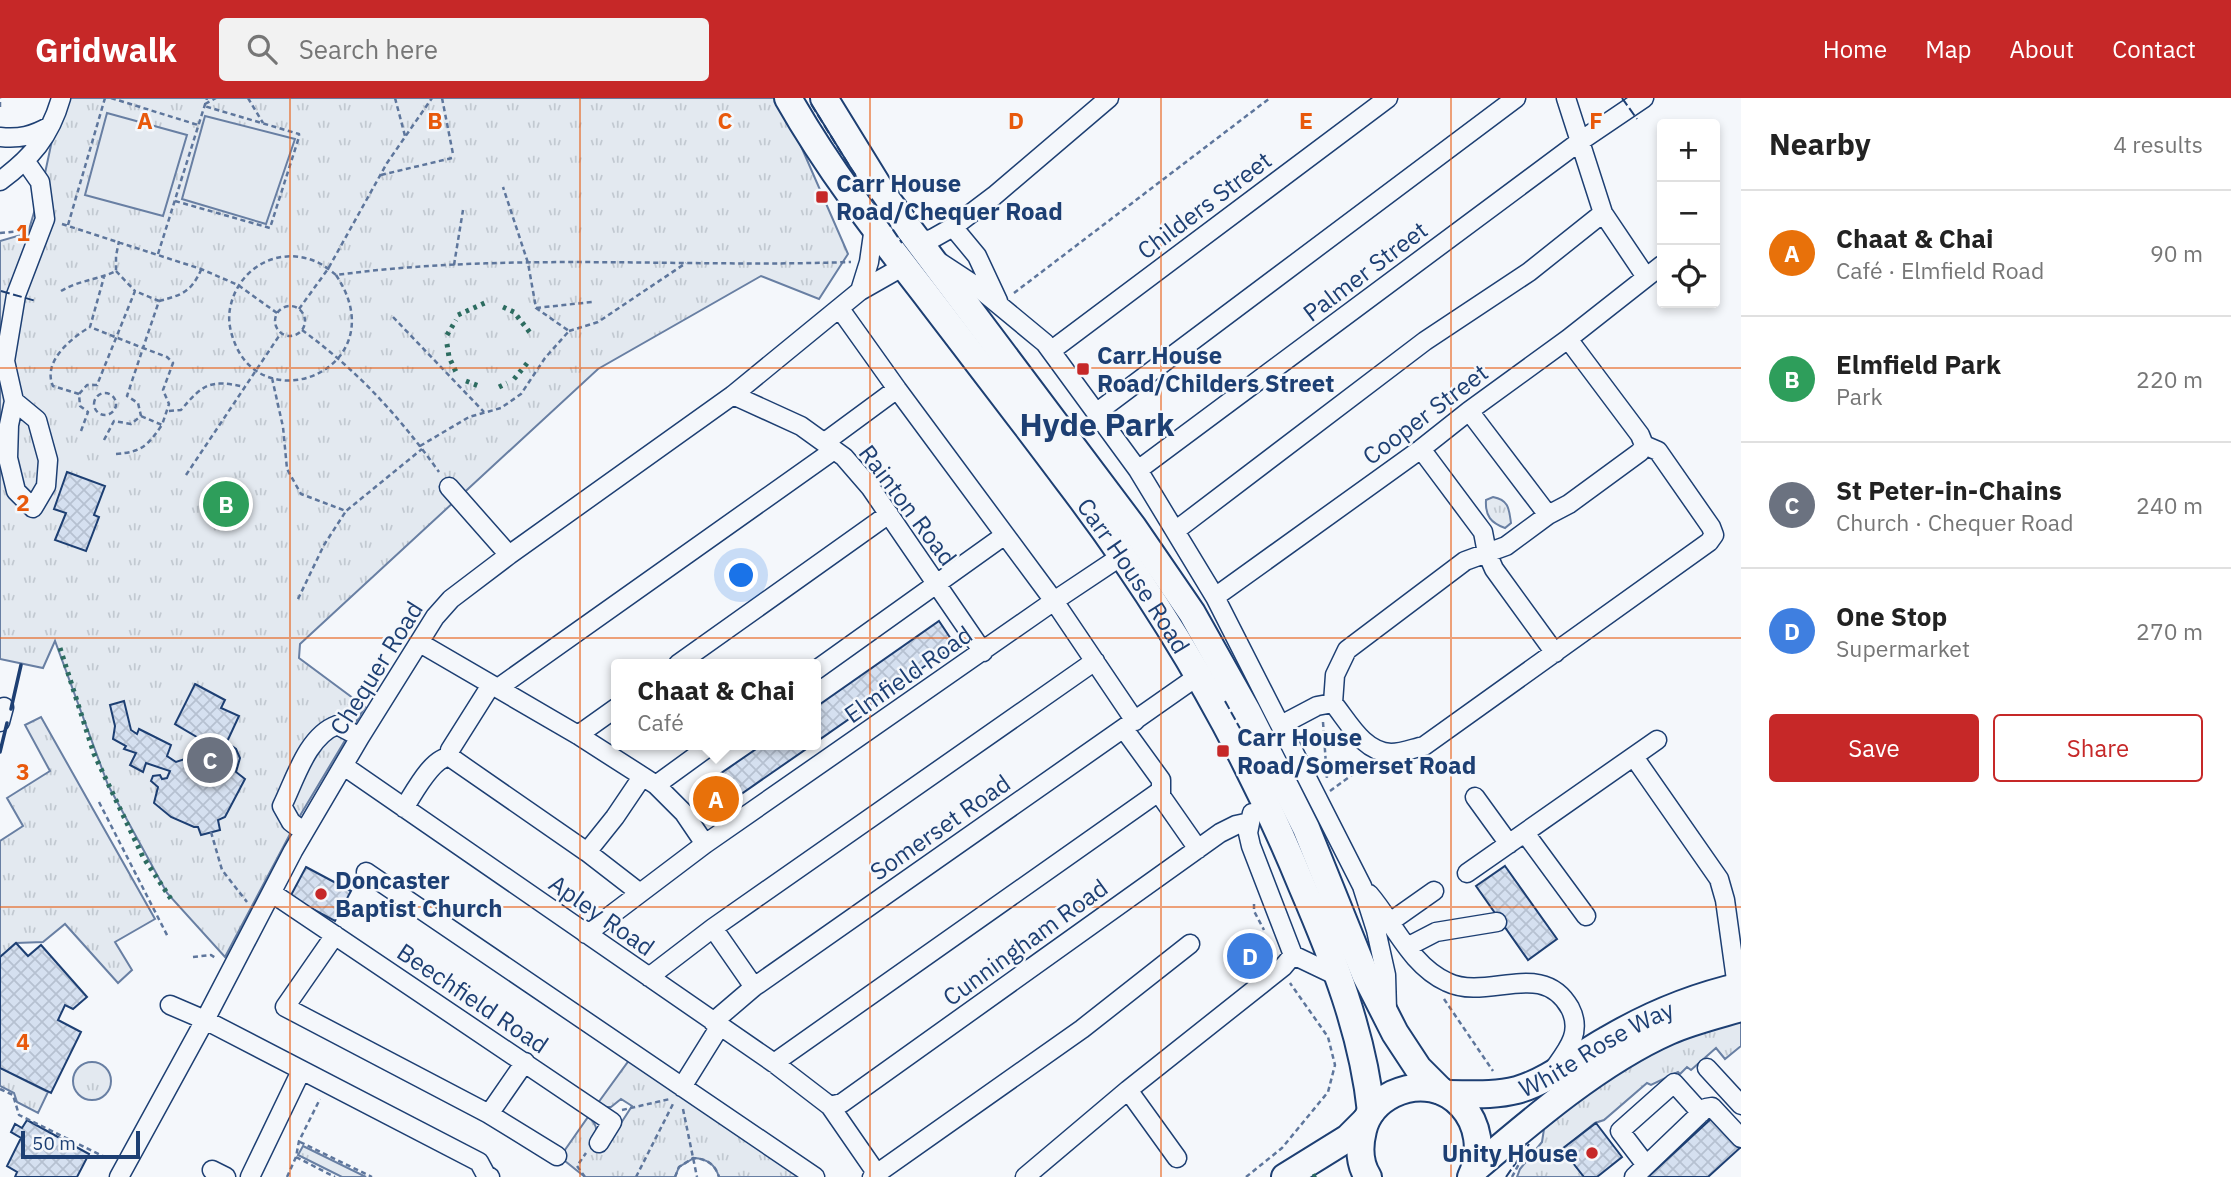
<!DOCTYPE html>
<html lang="en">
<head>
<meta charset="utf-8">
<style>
  :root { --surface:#fff; --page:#f2f2f2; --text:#222; --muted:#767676; --line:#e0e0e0; --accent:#c62828 }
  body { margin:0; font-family:"IBM Plex Sans",sans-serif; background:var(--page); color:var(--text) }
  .controls { position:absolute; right:21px; top:21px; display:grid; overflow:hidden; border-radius:7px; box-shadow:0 4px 10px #0003 }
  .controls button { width:63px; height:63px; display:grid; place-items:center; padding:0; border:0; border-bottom:2px solid var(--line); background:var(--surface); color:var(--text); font:35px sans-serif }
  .scale { position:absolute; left:21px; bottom:18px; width:119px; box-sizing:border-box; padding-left:7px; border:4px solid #1d3f73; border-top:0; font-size:19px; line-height:24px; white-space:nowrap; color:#1d3f73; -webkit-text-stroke:5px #f4f7fb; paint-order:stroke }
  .you { position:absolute; left:742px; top:478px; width:24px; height:24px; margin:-18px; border:5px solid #fff; border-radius:50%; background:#1a73e8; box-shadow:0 0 0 10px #1a73e833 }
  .badge { display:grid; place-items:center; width:46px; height:46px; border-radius:50%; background:var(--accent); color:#fff; font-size:23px; font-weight:700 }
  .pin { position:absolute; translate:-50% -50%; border:4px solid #fff; box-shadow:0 2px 7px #0006 }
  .popup { position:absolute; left:611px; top:561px; width:210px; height:91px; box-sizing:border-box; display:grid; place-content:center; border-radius:7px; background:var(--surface); filter:drop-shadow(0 2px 5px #0005); font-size:23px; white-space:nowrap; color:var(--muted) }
  .popup b { font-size:26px; color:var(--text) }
  .popup::after { content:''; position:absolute; left:50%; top:100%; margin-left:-14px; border:14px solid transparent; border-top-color:var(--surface) }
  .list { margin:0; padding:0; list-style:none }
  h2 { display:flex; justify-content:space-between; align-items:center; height:91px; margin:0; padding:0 28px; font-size:30px }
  h2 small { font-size:23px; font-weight:400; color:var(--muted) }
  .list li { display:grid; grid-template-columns:46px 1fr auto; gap:21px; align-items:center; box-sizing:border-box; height:126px; padding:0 28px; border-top:2px solid var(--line) }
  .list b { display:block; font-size:26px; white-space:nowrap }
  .list p { margin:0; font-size:23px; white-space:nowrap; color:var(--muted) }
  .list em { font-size:23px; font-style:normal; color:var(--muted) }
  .actions { display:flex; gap:14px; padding:21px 28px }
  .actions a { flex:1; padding:16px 0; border:2px solid var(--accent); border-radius:7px; text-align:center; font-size:24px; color:var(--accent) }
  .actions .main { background:var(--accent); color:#fff }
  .icon { flex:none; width:38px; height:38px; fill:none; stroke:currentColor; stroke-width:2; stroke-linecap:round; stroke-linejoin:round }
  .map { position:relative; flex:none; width:1741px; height:1079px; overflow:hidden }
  header { display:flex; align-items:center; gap:42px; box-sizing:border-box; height:98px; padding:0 35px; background:var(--accent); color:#fff }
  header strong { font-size:33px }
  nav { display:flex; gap:38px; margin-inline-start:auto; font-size:24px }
  .search { width:490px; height:63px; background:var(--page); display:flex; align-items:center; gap:18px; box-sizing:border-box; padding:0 24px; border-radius:7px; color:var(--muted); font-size:26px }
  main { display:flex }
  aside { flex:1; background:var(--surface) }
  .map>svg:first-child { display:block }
  .grass { fill:url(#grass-tufts); stroke:#687fa3; stroke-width:2 }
  .pitch { fill:#e3e9f0; stroke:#687fa3; stroke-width:2 }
  .building { fill:url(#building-cross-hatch); stroke:#1d3f73; stroke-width:2 }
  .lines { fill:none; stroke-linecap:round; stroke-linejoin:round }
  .minor-casing { stroke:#1d3f73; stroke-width:21 }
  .highway-casing { stroke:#1d3f73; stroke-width:30 }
  .path { stroke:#5e769c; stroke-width:2.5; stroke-dasharray:5 3.5; stroke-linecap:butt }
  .minor { stroke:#f4f7fb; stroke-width:18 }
  .highway { stroke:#f4f7fb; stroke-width:26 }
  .hedge { stroke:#2c6c60; stroke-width:5; stroke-dasharray:3.5 5; stroke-linecap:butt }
  .fence { stroke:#1d3f73; stroke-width:2; stroke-dasharray:9 3.5; stroke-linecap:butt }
  .wall { stroke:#1d3f73; stroke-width:3.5 }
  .grid { fill:none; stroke:#e8590c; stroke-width:2; stroke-opacity:0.55 }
  .poi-dot { fill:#c62828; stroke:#f4f7fb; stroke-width:2.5 }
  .labels { text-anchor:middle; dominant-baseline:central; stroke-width:5; stroke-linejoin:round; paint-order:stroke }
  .poi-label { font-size:24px; font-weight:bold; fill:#1d3f73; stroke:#f4f7fb; text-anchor:start }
  .street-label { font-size:24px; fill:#1d3f73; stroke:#f4f7fb }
  .district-label { font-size:32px; font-weight:bold; fill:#1d3f73; stroke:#f4f7fb }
  .grid-label { font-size:23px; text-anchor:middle; font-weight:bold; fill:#e8590c; stroke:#f4f7fb; stroke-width:5; stroke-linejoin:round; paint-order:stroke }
</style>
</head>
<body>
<header>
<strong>Gridwalk</strong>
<div class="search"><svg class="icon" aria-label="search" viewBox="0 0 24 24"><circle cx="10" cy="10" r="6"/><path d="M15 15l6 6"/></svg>Search here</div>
<nav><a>Home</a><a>Map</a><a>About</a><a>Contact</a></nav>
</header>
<main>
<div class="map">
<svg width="1741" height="1079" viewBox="0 0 1741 1079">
  <defs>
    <pattern id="grass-tufts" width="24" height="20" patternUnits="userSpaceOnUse" patternTransform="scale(1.75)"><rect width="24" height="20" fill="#e3e9f0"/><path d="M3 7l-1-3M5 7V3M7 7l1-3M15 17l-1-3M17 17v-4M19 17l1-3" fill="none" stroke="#c2c9d1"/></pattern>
    <pattern id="building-cross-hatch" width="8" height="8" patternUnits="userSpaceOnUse" patternTransform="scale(1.75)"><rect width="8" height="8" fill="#d5e0f0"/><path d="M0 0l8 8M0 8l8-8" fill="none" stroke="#b6c1d1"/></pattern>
  </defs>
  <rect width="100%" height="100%" fill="#f4f7fb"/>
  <path class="grass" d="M 61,0 L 780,0 L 848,156 L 819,201 L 761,178 L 598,271 L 300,546 L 299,560 L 365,609 L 298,721 L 225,859 L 167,795 L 108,687 L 55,543 L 43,570 L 0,561 L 0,143 L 28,135 L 44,80 Z
    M 1493,399 C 1509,402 1509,411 1511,425 L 1505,430 C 1491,425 1485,418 1486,402 Z
    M 41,619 L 155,821 L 115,844 L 132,872 L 118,885 L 65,826 L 43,844 L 16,845 L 0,859 L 0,743 L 23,728 L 7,700 L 50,673 L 25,627 Z
    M 1741,923 L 1741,948 L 1725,961 L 1716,950 L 1691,972 L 1687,969 L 1680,976 L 1678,974 L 1651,987 L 1647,985 L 1604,1022 L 1595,1025 L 1563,1051 L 1584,1079 L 1517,1079 L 1520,1071 L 1542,1044 L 1544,1031 L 1590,993 L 1645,956 L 1700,935 Z
    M 630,961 L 800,1079 L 719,1079 C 715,1066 707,1061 694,1060 L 679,1069 L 675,1079 L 585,1079 L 560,1059 L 588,1019 C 599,1027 598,1036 590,1046 L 603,1053 L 632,1008 L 621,1001 L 611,1009 L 604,1009 L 598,1005 Z
    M73 983a19 19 0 1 1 38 0a19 19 0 1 1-38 0Z
    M 0,970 L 48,994 L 38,1015 L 17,1004 L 14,995 L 0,988 Z
    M 303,1048 L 366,1079 L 342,1079 L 298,1057 Z"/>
  <path class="pitch" d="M 107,15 L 187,37 L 163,118 L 85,97 Z
    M 205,18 L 295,41 L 266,126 L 182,101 Z"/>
  <path class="building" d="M 67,374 L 105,388 L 94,417 L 99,419 L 86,453 L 55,442 L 66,415 L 54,411 Z
    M 939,523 L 955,547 L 816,644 L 816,609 Z
    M 195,586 L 225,602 L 221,610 L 239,618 L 219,661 L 225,650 L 232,648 L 236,651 L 240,660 L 236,674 L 245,681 L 225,719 L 218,722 L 220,732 L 201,737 L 198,729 L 194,729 L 171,719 L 154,705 L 158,689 L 151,683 L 153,678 L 160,677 L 162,681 L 167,680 L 170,673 L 146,665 L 143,674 L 130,667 L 136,655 L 124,651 L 126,648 L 113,641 L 115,628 L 110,607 L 124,603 L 131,632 L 137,636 L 139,631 L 171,647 L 167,658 L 176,664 L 197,657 L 205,659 L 212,648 L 175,626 Z
    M 762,647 L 812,647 L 711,717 L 695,693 Z
    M 1505,768 L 1557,841 L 1528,862 L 1476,788 Z
    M 306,769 L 351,793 L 335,823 L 290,799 Z
    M 16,845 L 28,858 L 41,847 L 87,899 L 73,911 L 65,907 L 58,922 L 81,934 L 51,995 L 0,970 L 0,859 Z
    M 1713,1019 L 1741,1049 L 1708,1079 L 1648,1079 Z
    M 27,1022 L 89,1056 L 77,1079 L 15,1079 L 17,1074 L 7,1068 L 21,1040 L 11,1034 L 15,1026 L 22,1030 Z
    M 1596,1025 L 1622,1059 L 1597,1079 L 1584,1079 L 1562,1051 Z"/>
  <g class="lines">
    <defs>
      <path id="minor" d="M 1566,0 L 1603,115 L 1646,179
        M 0,39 C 20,41 32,38 50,28
        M 0,83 C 31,60 50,39 61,0
        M 953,129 L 977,158 L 998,203
        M 917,141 L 930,142 L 953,129 L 994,98 L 1109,0
        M 941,165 L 976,188 L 1045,245 L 1138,372 L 1215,499 L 1362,788 L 1376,832 L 1386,877 L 1387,912
        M 860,193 L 869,164 L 874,129
        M 840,211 L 897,291
        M 1568,241 L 1640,337 L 1644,347
        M 1053,255 L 1056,249 L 1388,0
        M 733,297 L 801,328 L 844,359 L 870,389 L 983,554
        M 14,303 L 37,322 L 48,362 L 46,388 L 33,410 L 16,393 L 8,360 L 9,327 L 14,303 L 5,263 L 16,197 L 45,121 L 40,84 L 26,64
        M 1469,313 L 1548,417
        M 1096,315 L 1516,0
        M 825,344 L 897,291 L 1054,503 L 1135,623
        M 1421,351 L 1483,434 L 1487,455 L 1494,471 L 1555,555
        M 1138,372 L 1579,44 L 1644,0
        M 449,389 L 509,457
        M 1175,433 L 1425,243 L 1529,174 L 1603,115
        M 1215,499 L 1421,351 L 1469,313 L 1568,241 L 1662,167
        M 420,545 L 578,637 L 656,687 L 684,715 L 705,746
        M 678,566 L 889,416
        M 816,572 L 1005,437
        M 491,587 L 450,652 L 450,659 L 587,754 L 640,795
        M 498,590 L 834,352
        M 1333,605 C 1348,623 1363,654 1391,655 C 1402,655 1414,650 1424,648 L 1709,444 L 1714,437 L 1711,429 L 1658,353 L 1644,347
        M 1333,605 L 1335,577 L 1347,552 L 1465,463 L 1506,448 L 1548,417 L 1569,406 L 1640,354 L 1644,347
        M 0,624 L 4,609
        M 1281,627 L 1317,608 L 1333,605
        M 1124,631 L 1161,682 L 1161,698 L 1198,751
        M 578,637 L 616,610
        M 1634,659 L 1719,781 L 1725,802 L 1737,889
        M 344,668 L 774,965 L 830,1008 L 877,1076
        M 656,687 L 711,647
        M 1475,699 L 1509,746
        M 404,710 C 414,695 432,659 450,659
        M 1252,715 L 1248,735 L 1251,748 L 1293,857 L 1337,878
        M 304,734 L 291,724 L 282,708 C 295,682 307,638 337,627 L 360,639
        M 1525,735 L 1586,818
        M 587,754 L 615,719 L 642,679
        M 366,774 L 815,1079
        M 1467,775 L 1657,642
        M 272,795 L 612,1024 L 599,1045
        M 1369,796 C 1394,825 1410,867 1447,884 C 1488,904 1542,860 1570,910 C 1582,933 1569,950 1556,968
        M 1390,824 L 1434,793
        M 713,830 L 754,889
        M 586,836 L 705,746 L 1054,503 L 1123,457
        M 335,837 L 285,909 L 489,1016 L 557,1058
        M 1407,849 L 1436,834 L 1497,824
        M 649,879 L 713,830 L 1095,563
        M 170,907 L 205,922 L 479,1064 L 486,1077 L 490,1079
        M 713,924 L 754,889 L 1198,578
        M 774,965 L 1160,693
        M 1707,970 L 1741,1007
        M 682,989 L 720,928
        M 1128,992 L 1177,1060
        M 830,1008 L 842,1005 L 1220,735 L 1236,727 L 1250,724
        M 489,1016 L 525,964
        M 1646,1067 L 1620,1033 L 1674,985 L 1701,1015
        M 212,1072 L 226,1079
        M 119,1079 L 205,922 L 293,753 L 360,639 L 435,519 L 451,501 L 509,457 L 733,297 L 860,193 L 904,168
        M 250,1079 L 301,973
        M 872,1079 L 1082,931 L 1190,846
        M 1025,1079 L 1128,992 L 1283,869 L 1293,857
        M 1634,1079 L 1706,1010 L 1712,1009 L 1741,1040"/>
      <g id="highway">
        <path id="s1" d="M 788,0 C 827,69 875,131 924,194 C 972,257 1021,320 1068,383 C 1162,506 1243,644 1302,788 C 1333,860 1363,935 1371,1014"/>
        <path d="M 824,0 L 885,99 L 1133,429 L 1192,515 L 1247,613 L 1306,730 L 1365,876 L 1395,935 L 1418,970 L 1441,993"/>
        <path id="s2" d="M 1448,996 C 1471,996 1494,998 1517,992 C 1549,983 1578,958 1607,942 C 1649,917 1693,899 1741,888"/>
        <path d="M 1476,1070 C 1532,1022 1601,963 1669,933 C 1692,923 1717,917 1741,910"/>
        <path d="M 1285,1079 L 1348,1040 L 1365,1023"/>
        <path d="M 1368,1079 C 1359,1065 1359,1048 1363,1032 C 1367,1015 1377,1004 1393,996 C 1448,970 1496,1026 1471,1079"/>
      </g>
    </defs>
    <use href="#minor" class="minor-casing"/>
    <use href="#highway" class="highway-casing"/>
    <path class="path" d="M 111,0 L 198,27
      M 248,0 L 263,25
      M 395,0 L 405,38
      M 442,0 L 453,56
      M 205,6 L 216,0
      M 0,9 L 0,0
      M 381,77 L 452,60
      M 175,103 L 270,130 L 299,39 L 299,36 L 204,8
      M 62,126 L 201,171 L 238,187 L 277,215
      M 68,127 L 105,0
      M 0,135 L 21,133
      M 158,156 L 207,0
      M 454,167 L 463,112
      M 116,173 L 135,193
      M 336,177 C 396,267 269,322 236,248 C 230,234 227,221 231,206 C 241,167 282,147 319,165 C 325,168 331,173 336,177 C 507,154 680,170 851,164
      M 61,193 C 79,182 98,182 116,173 L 116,158 L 119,143
      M 1014,195 L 1270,0
      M 159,203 C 182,197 191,194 201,172
      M275 223a15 15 0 1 1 30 0a15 15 0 1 1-30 0Z
      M 536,210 L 592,204
      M 299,211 L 328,171 L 387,65 L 432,0
      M 393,219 L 484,314
      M 302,232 C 358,273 399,318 439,374
      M 569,233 L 598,224 L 686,165
      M 272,280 L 283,329 L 287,371 L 301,396 L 346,413 L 422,351
      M94 306a11 11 0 1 1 22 0a11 11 0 1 1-22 0Z
      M 79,296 L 53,288 C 42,264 71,240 90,229
      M 169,313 L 181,312 C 203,286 210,281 245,289
      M 81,333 L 88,314 L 80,308 L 79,296 L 87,287 L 97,287 L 135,193 L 159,203 L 143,250 L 90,229 L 104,179
      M 104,342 L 114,323 L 131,326 L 141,318 L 138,305 L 127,298 L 143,250 L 167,259 L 173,265 L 163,292 L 169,306 L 162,327 L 141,318
      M 420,348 L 469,319 L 501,310 L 521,296 L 545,260 L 569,233 L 536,210 L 528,165 L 503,89
      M 116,356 C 142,354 147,348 162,327
      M 186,377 L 281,235
      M 298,501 L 324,447 L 346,413
      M 1323,624 L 1327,681
      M 1330,693 L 1367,666
      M 99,704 L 168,839
      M 211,734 L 222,772 L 247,804
      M 1254,806 L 1254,813 L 1264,832
      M 193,859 L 211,857 L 217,861
      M 1444,901 L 1493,973
      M 0,991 L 13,997 L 19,1017 L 109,1061
      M 683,1011 L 697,1079
      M 622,1012 L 670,1001
      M 300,1044 L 372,1079
      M 296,1059 L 335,1079
      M 287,1079 L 296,1059 L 299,1043 L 320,1001
      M 585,1079 L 577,1068 L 586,1055
      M 636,1079 L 674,1004
      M 675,1079 L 679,1069 L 693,1060 C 707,1061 715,1066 719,1079
      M 1246,1079 L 1282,1050 L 1328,994 L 1335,967 L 1328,939 L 1290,885
      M 1512,1079 L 1522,1060"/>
    <use href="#minor" class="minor"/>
    <use href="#highway" class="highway"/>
    <path class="hedge" d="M 503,209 L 514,214 L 531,236
      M 458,217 L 487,204
      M 447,237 L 456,222
      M 447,246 L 449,259 L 457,276
      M 514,281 L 529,263
      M 466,283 L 479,288
      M 499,289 L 507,285
      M 60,550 L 94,656 L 143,759 L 171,801
      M 1313,1079 L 1317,1077"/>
    <path class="fence" d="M 1622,0 L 1637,21
      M 811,6 L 850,69 L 902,145
      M 1,193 L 36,203
      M 1225,603 L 1242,634
      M 1506,1079 L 1529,1046"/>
    <path class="wall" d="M 11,611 L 21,567
      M 0,654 L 7,625"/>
  </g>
  <path class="grid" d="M 290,0 L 290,1079M 580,0 L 580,1079M 870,0 L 870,1079M 1161,0 L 1161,1079M 1451,0 L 1451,1079M 0,270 L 1741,270M 0,540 L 1741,540M 0,809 L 1741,809"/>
  <g class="poi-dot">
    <rect x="815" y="92" width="14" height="14" rx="3.5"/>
    <rect x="1076" y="264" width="14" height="14" rx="3.5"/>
    <rect x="1216" y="646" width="14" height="14" rx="3.5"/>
    <circle cx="321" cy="796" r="7"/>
    <circle cx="1592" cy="1055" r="7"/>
  </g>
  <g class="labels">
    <g class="poi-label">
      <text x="836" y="85">Carr House<tspan x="836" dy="28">Road/Chequer Road</tspan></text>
      <text x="1097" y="257">Carr House<tspan x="1097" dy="28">Road/Childers Street</tspan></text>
      <text x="1237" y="639">Carr House<tspan x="1237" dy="28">Road/Somerset Road</tspan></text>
      <text x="335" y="782">Doncaster<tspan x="335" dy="28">Baptist Church</tspan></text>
      <text x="1578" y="1055" text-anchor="end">Unity House</text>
    </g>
    <g class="street-label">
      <text transform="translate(1204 107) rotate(-37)">Childers Street</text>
      <text transform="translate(1365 173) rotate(-37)">Palmer Street</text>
      <text transform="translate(1425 316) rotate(-37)">Cooper Street</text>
      <text transform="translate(908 407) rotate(53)">Rainton Road</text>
      <text stroke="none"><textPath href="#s1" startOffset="590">Carr House Road</textPath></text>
      <text transform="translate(376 570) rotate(-58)">Chequer Road</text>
      <text transform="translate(908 576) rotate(-35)">Elmfield Road</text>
      <text transform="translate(940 729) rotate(-35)">Somerset Road</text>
      <text transform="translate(602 817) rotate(35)">Apley Road</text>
      <text transform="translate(1025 844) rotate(-36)">Cunningham Road</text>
      <text transform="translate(473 900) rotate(34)">Beechfield Road</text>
      <text stroke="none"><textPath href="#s2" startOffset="159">White Rose Way</textPath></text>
    </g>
    <g class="district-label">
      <text x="1097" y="326">Hyde Park</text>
    </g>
  </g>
  <g class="grid-label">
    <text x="145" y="31">A</text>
    <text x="435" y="31">B</text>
    <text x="725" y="31">C</text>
    <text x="1016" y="31">D</text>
    <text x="1306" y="31">E</text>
    <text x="1596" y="31">F</text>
    <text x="23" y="143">1</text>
    <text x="23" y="413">2</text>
    <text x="23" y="682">3</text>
    <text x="23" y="952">4</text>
  </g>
</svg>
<div class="controls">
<button>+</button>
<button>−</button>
<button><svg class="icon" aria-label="locate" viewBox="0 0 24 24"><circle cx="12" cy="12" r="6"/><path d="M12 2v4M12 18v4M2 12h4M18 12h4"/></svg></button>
</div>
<div class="scale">50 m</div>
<div class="you"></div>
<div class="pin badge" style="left:716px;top:701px;background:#e8710a">A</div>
<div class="popup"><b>Chaat &amp; Chai</b>Café</div>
<div class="pin badge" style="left:226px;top:406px;background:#2e9e5b">B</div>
<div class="pin badge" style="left:210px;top:662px;background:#6b7280">C</div>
<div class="pin badge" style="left:1250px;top:858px;background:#3f7fe0">D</div>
</div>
<aside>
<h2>Nearby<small>4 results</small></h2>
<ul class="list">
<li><span class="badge" style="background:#e8710a">A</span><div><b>Chaat &amp; Chai</b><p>Café · Elmfield Road</p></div><em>90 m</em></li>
<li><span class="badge" style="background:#2e9e5b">B</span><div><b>Elmfield Park</b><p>Park</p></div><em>220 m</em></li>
<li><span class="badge" style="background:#6b7280">C</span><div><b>St Peter-in-Chains</b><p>Church · Chequer Road</p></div><em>240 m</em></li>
<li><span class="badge" style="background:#3f7fe0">D</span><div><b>One Stop</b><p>Supermarket</p></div><em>270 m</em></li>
</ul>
<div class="actions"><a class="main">Save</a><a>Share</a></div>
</aside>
</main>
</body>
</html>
